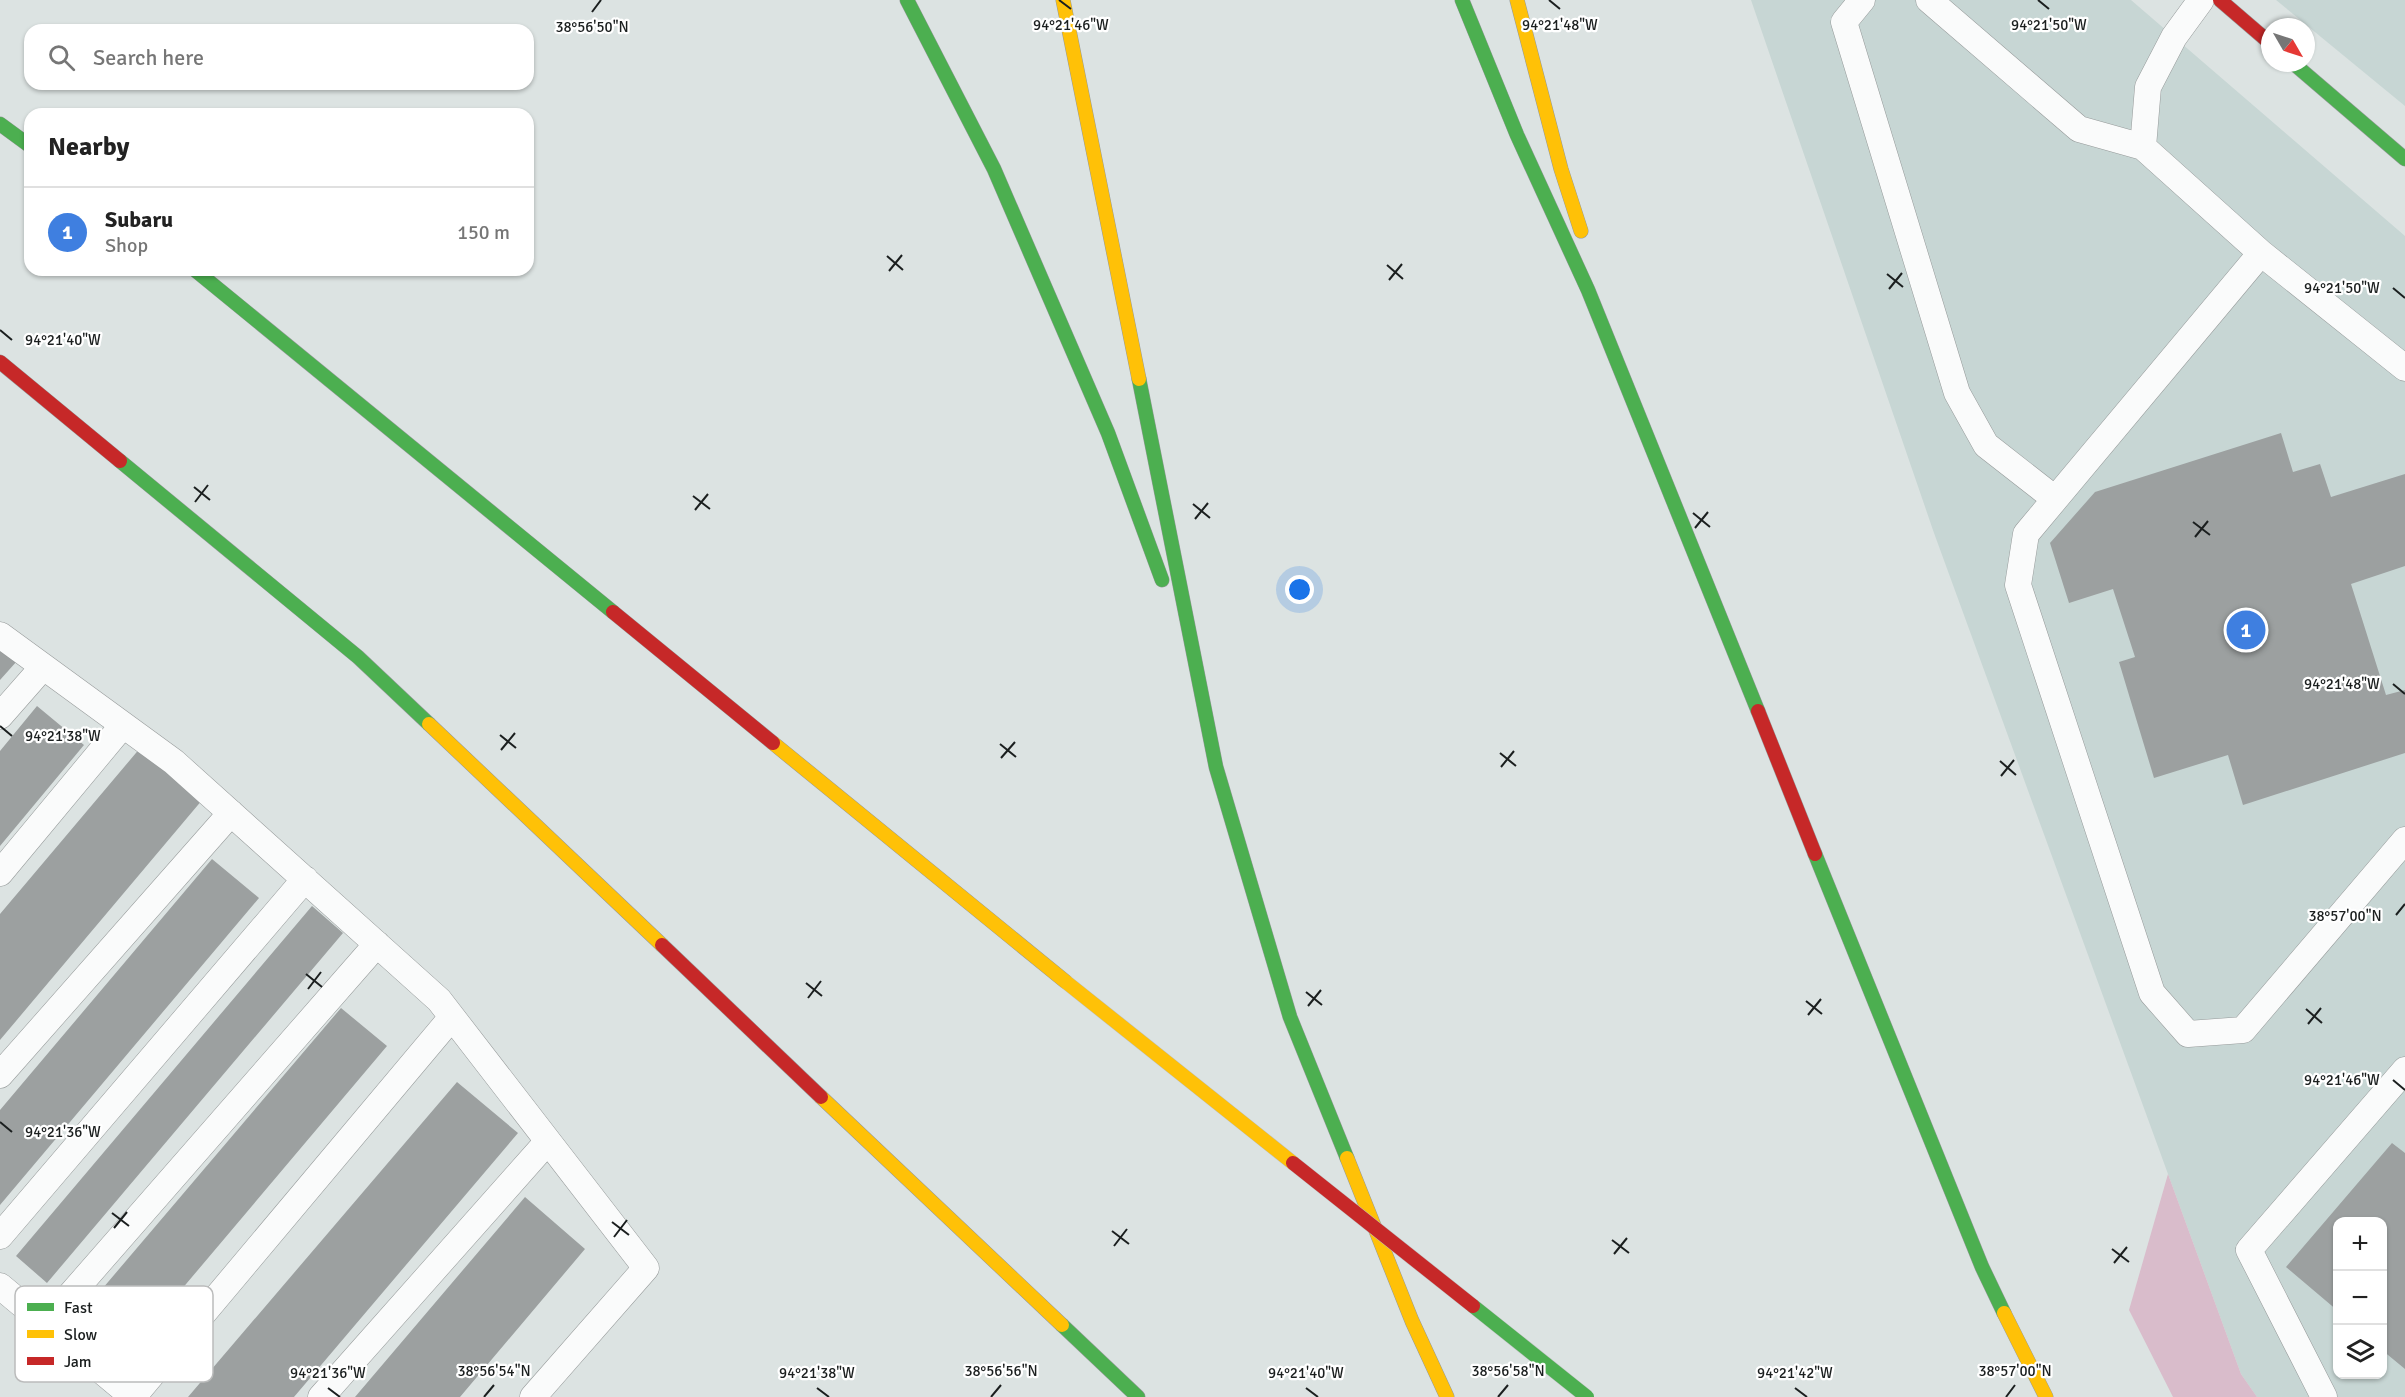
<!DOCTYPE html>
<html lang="en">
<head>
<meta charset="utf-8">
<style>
  :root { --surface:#fff; --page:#f2f2f2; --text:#222; --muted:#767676; --line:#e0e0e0; --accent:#5f6463 }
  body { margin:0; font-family:Signika,sans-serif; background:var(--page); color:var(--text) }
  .controls { position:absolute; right:18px; bottom:18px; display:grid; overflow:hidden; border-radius:12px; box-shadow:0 2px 4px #0004 }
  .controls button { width:54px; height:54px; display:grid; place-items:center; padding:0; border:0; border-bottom:2px solid var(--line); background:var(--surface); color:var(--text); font:30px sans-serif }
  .compass { position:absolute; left:2261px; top:18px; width:54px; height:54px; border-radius:50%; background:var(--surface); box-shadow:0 2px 4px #0004; rotate:129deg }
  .you { position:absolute; left:1300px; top:590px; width:21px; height:21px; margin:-15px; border:4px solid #fff; border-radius:50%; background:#1a73e8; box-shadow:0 0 0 9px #1a73e833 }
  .badge { display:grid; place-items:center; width:39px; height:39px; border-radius:50%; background:var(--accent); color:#fff; font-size:20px; font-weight:700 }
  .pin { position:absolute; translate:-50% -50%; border:3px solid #fff; box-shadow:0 2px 6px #0006 }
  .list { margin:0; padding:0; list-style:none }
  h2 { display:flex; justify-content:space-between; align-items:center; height:78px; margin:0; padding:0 24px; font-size:26px }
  h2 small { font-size:20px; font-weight:400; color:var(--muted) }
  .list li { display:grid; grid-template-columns:39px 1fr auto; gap:18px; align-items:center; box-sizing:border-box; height:90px; padding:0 24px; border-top:2px solid var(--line) }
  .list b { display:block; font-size:22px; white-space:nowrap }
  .list p { margin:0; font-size:20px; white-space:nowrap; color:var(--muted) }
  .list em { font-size:20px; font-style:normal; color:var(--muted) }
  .icon { flex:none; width:33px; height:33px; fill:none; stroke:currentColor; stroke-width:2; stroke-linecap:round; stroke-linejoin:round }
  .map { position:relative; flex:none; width:2405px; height:1397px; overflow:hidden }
  .search { position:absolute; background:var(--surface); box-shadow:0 2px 4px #0004; left:24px; top:24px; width:510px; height:66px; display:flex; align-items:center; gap:15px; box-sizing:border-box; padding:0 21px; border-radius:18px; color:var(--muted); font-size:22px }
  .panel { position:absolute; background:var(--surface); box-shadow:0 2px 4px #0004; left:24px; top:108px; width:510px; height:168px; border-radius:18px }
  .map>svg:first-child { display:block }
  .built { fill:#c7d6d4; fill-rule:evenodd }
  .forest { fill:#d9bccb }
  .building { fill:#9ca0a0 }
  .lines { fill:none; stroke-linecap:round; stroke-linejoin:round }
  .lane-casing { stroke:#969a9a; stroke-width:27 }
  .fast-casing { stroke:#969a9a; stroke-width:15 }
  .slow-casing { stroke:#969a9a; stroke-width:15 }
  .jam-casing { stroke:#969a9a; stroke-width:15 }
  .lane { stroke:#fafbfb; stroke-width:26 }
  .fast { stroke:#4caf50; stroke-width:14 }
  .slow { stroke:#ffc107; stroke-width:14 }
  .jam { stroke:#c62828; stroke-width:14 }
  .fast-bridge-casing { stroke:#bcbfbf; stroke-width:15; stroke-linecap:butt }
  .slow-bridge-casing { stroke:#bcbfbf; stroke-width:15; stroke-linecap:butt }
  .jam-bridge-casing { stroke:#bcbfbf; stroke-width:15; stroke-linecap:butt }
  .fast-bridge { stroke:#4caf50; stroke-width:14 }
  .slow-bridge { stroke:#ffc107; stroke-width:14 }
  .jam-bridge { stroke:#c62828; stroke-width:14 }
  .ticks { fill:none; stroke:#1b1f1f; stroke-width:2 }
  .key { fill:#fff; stroke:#bbbcbc; stroke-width:1.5 }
  .key-label { font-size:16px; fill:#1b1f1f }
  .ticks-label { font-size:15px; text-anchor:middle; fill:#1b1f1f; stroke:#fff; stroke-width:4.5; stroke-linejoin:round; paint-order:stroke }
</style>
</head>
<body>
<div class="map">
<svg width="2405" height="1397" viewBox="0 0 2405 1397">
  <rect width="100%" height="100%" fill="#dce3e2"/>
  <path class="built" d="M 1751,0 L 2131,0 L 2405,236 L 2405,1397 L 2257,1397 L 2241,1374 L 1934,533 ZM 2338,1222 L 2382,1222 L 2382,1374 L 2338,1374 Z
    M 2276,0 L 2405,0 L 2405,106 Z"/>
  <path class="forest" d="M 2168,1174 L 2241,1374 L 2257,1397 L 2173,1397 L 2129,1310 Z"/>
  <path class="building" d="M 2281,433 L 2293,472 L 2320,464 L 2331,497 L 2405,474 L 2405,566 L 2351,584 L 2386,695 L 2405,690 L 2405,753 L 2243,805 L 2228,755 L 2154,778 L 2119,662 L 2135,657 L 2113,589 L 2069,603 L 2050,543 L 2095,492 Z
    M 0,647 L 17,661 L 0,680 Z
    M 37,706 L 84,745 L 0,846 L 0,751 Z
    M 141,747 L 203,799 L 0,1040 L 0,914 Z
    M 212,859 L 259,898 L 0,1205 L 0,1110 Z
    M 312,906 L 343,933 L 47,1283 L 16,1256 Z
    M 341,1008 L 387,1046 L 127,1354 L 80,1315 Z
    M 457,1082 L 518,1133 L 294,1397 L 188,1397 Z
    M 2392,1143 L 2405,1153 L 2405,1369 L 2382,1350 L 2382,1222 L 2338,1222 L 2338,1311 L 2286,1267 Z
    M 525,1197 L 585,1249 L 460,1397 L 355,1397 Z"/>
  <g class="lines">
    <defs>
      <path id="lane" d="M 1862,0 L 1844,22 L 1957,393 L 1986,445 L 2055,499
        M 1929,0 L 2079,129 L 2143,147 L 2261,253
        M 2143,147 L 2148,87 L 2174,37 L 2201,0
        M 2405,368 L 2261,253 L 2026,534 L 2018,585 L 2152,993 L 2188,1034 L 2243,1030 L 2405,840
        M 0,635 L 174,762 L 439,1000 L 646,1268 L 533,1397
        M 0,716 L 43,667
        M 0,873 L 123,725
        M 0,1075 L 231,813
        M 0,1236 L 305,879
        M 0,1286 L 133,1397
        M 45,1324 L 377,944
        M 133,1397 L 452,1017
        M 321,1397 L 548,1141
        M 2324,1397 L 2249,1250 L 2405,1070"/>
      <path id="fast" d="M 907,0 L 994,169 L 1108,433 L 1162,580
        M 1462,0 L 1517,135 L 1588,290 L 1758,711
        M 2293,63 L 2405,159
        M 0,124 L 30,146
        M 195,270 L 613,612
        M 1139,379 L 1216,767 L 1290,1017 L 1347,1158
        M 120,461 L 358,657 L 429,724
        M 1815,854 L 1982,1267 L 2004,1313
        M 1062,1325 L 1138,1397"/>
      <path id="slow" d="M 1063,0 L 1139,379
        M 1517,0 L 1561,169 L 1581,231
        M 429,724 L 662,945
        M 773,743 L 1066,982
        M 821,1097 L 1062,1325
        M 1347,1158 L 1412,1321 L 1447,1397
        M 2004,1313 L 2046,1397"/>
      <path id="jam" d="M 2220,0 L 2270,43
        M 0,362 L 120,461
        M 613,612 L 773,743
        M 1758,711 L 1815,854
        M 662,945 L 821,1097"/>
    </defs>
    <use href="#lane" class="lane-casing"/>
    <use href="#fast" class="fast-casing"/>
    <use href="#slow" class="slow-casing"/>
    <use href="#jam" class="jam-casing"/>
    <use href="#lane" class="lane"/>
    <use href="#fast" class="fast"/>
    <use href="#slow" class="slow"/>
    <use href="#jam" class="jam"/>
    <defs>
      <path id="fast-bridge" d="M 1473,1306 L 1587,1397"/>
      <path id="slow-bridge" d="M 1066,982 L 1293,1163"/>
      <path id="jam-bridge" d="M 1293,1163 L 1473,1306"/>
    </defs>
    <use href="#fast-bridge" class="fast-bridge-casing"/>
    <use href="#slow-bridge" class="slow-bridge-casing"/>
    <use href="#jam-bridge" class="jam-bridge-casing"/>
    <use href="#fast-bridge" class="fast-bridge"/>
    <use href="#slow-bridge" class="slow-bridge"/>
    <use href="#jam-bridge" class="jam-bridge"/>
  </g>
  <path class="ticks" d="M 1059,0 L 1071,9M 1549,0 L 1560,9M 2038,0 L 2049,9M 592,12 L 601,0M 887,256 L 903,270M 1387,265 L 1403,279M 889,271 L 902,255M 1887,274 L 1903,287M 1389,280 L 1402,264M 2393,288 L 2405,298M 1889,289 L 1902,273M 0,330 L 12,340M 194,487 L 210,500M 693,496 L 710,509M 195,502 L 208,485M 1193,504 L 1210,518M 695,510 L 708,494M 1693,513 L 1710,527M 1195,519 L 1208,503M 2193,522 L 2210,535M 1695,528 L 1708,512M 2195,537 L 2208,521M 2393,684 L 2405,694M 0,726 L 12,736M 500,735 L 516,748M 1000,744 L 1016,757M 501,750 L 515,733M 1500,753 L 1516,766M 1001,758 L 1015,742M 2000,761 L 2016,775M 1501,767 L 1514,751M 2001,776 L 2014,760M 2396,915 L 2405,904M 306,974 L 322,987M 806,983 L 822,996M 308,989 L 321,972M 1306,992 L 1322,1005M 808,998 L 821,981M 1806,1001 L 1822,1014M 1308,1006 L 1321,990M 2306,1009 L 2322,1023M 1808,1015 L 1821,999M 2308,1024 L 2321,1008M 2393,1080 L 2405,1090M 0,1122 L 12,1132M 112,1213 L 129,1226M 612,1222 L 629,1235M 114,1228 L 127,1212M 1112,1231 L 1129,1244M 614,1237 L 627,1220M 1612,1240 L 1629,1253M 1114,1246 L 1127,1229M 2112,1249 L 2129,1262M 1614,1254 L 1627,1238M 2114,1263 L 2127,1247M 328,1388 L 340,1397M 817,1388 L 829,1397M 1306,1388 L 1318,1397M 1795,1388 L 1807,1397M 484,1397 L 494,1385M 991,1397 L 1001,1385M 1498,1397 L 1508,1385M 2006,1397 L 2015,1385"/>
  <rect x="15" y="1286" width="198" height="96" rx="9" class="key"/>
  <rect x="27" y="1303" width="27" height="8" fill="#4caf50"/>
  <rect x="27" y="1330" width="27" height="8" fill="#ffc107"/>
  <rect x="27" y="1357" width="27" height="8" fill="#c62828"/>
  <g class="key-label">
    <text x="64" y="1313">Fast</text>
    <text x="64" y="1340">Slow</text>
    <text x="64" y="1367">Jam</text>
  </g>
  <g class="ticks-label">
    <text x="1071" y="30">94°21'46"W</text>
    <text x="1560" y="30">94°21'48"W</text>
    <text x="2049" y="30">94°21'50"W</text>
    <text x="592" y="32">38°56'50"N</text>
    <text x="2342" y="293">94°21'50"W</text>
    <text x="63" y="345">94°21'40"W</text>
    <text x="2342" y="689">94°21'48"W</text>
    <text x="63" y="741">94°21'38"W</text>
    <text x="2345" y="921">38°57'00"N</text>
    <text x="2342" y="1085">94°21'46"W</text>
    <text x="63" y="1137">94°21'36"W</text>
    <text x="494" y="1376">38°56'54"N</text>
    <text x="1001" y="1376">38°56'56"N</text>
    <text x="1508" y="1376">38°56'58"N</text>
    <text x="2015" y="1376">38°57'00"N</text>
    <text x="328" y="1378">94°21'36"W</text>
    <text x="817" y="1378">94°21'38"W</text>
    <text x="1306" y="1378">94°21'40"W</text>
    <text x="1795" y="1378">94°21'42"W</text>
  </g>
</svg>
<div class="controls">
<button>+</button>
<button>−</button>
<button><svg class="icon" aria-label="layers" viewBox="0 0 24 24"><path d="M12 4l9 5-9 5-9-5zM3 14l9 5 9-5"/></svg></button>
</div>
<svg class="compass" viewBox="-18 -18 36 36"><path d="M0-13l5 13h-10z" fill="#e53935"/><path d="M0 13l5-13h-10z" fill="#767676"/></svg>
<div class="you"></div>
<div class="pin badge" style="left:2246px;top:630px;background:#3f7fe0">1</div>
<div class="search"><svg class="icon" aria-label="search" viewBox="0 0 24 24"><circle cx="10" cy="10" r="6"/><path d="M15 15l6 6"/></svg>Search here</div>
<section class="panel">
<h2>Nearby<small></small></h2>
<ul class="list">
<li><span class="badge" style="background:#3f7fe0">1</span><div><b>Subaru</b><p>Shop</p></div><em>150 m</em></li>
</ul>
</section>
</div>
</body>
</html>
